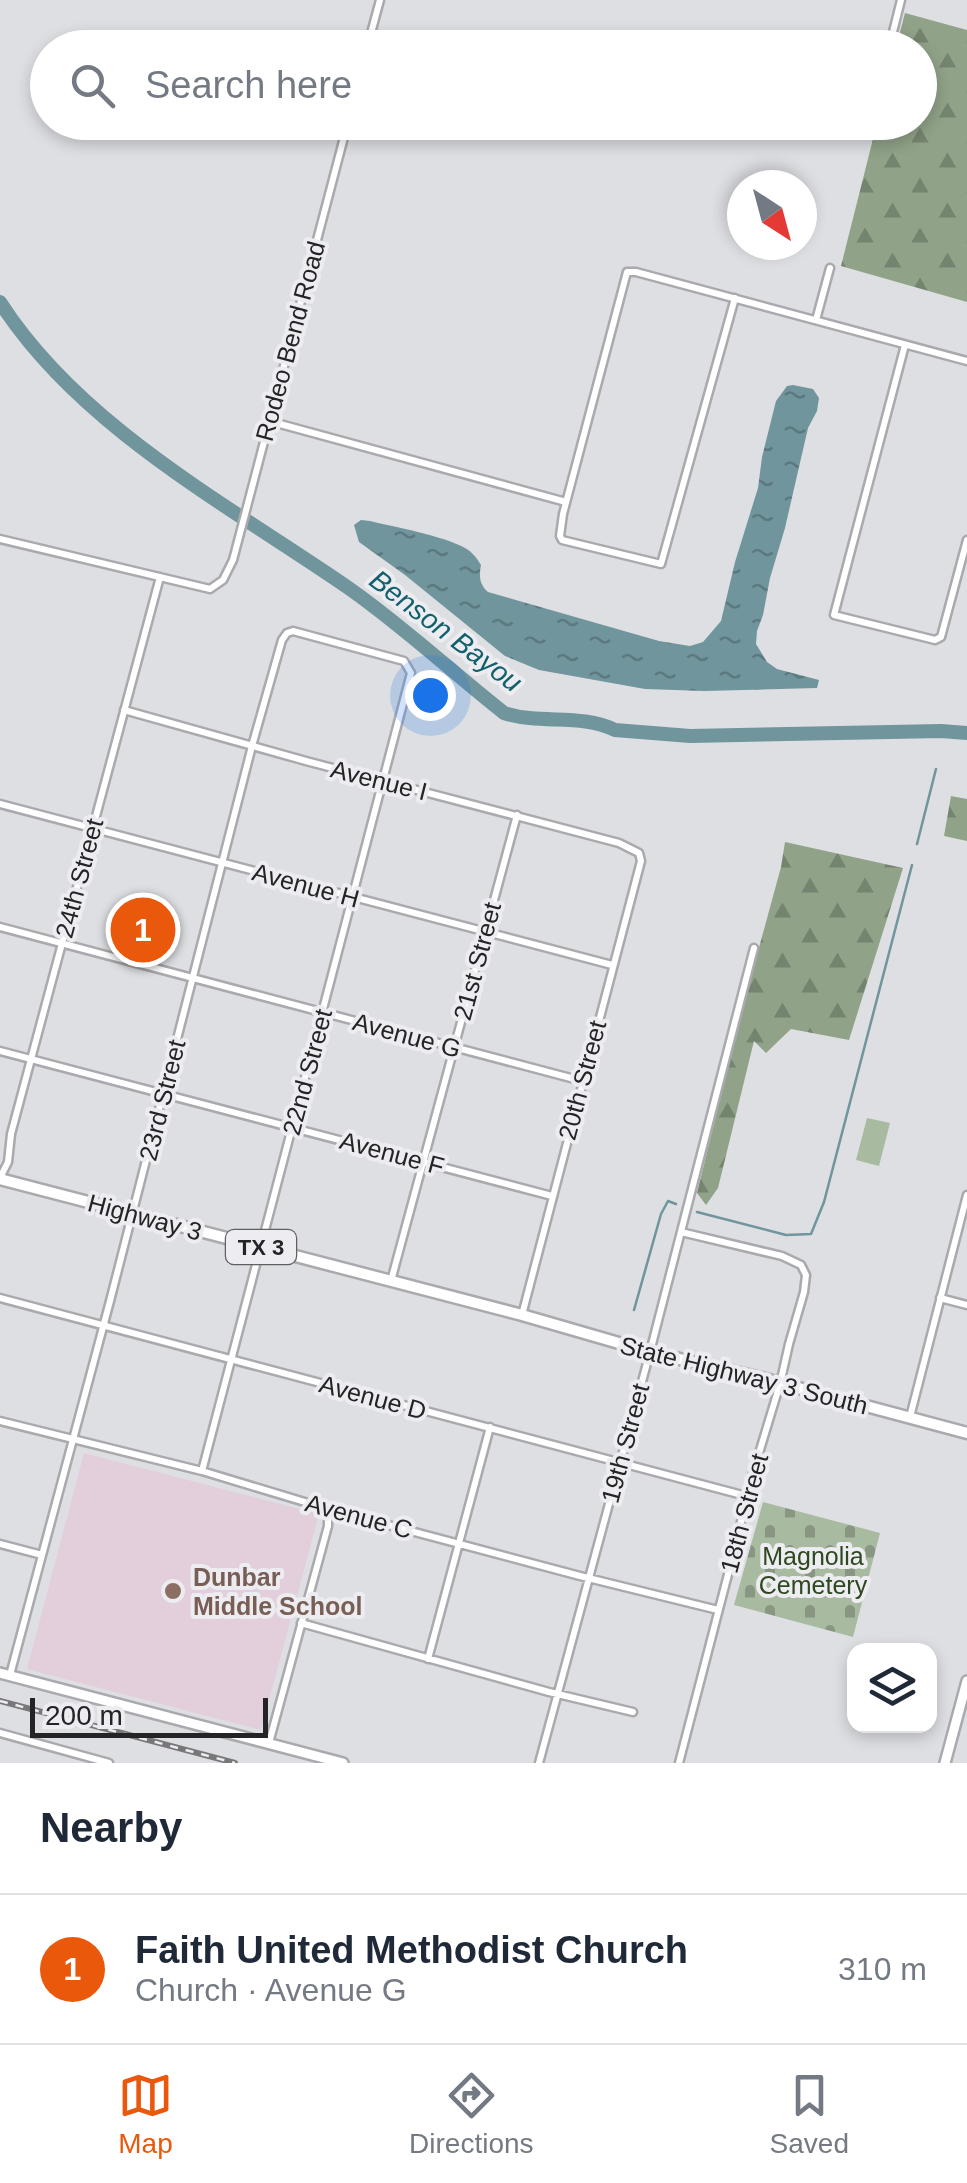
<!DOCTYPE html>
<html lang="en">
<head>
<meta charset="utf-8">
<style>
  :root { --surface:#fff; --page:#f2f2f3; --text:#1f2937; --muted:#747a83; --line:#e0e1e3; --accent:#ea580c }
  body { margin:0; font-family:Helvetica,sans-serif; background:var(--page); color:var(--text) }
  .controls { position:absolute; right:30px; bottom:30px; display:grid; overflow:hidden; border-radius:20px; box-shadow:0 5px 15px #0003 }
  .controls button { width:90px; height:90px; display:grid; place-items:center; padding:0; border:0; border-bottom:2px solid var(--line); background:var(--surface); color:var(--text); font:50px sans-serif }
  .compass { position:absolute; left:727px; top:170px; width:90px; height:90px; border-radius:50%; background:var(--surface); box-shadow:0 5px 15px #0003; rotate:144deg }
  .scale { position:absolute; left:30px; bottom:25px; width:238px; box-sizing:border-box; padding-left:10px; border:5px solid #242426; border-top:0; font-size:28px; line-height:35px; white-space:nowrap; color:#242426; -webkit-text-stroke:8px #ececf1; paint-order:stroke }
  .you { position:absolute; left:430px; top:695px; width:35px; height:35px; margin:-25px; border:8px solid #fff; border-radius:50%; background:#1a73e8; box-shadow:0 0 0 15px #1a73e833 }
  .badge { display:grid; place-items:center; width:65px; height:65px; border-radius:50%; background:var(--accent); color:#fff; font-size:32px; font-weight:700 }
  .pin { position:absolute; translate:-50% -50%; border:5px solid #fff; box-shadow:0 2px 10px #0006 }
  .list { margin:0; padding:0; list-style:none }
  h2 { display:flex; justify-content:space-between; align-items:center; height:130px; margin:0; padding:0 40px; font-size:42px }
  h2 small { font-size:32px; font-weight:400; color:var(--muted) }
  .list li { display:grid; grid-template-columns:65px 1fr auto; gap:30px; align-items:center; box-sizing:border-box; height:150px; padding:0 40px; border-top:2px solid var(--line) }
  .list b { display:block; font-size:38px; white-space:nowrap }
  .list p { margin:0; font-size:32px; white-space:nowrap; color:var(--muted) }
  .list em { font-size:32px; font-style:normal; color:var(--muted) }
  .icon { flex:none; width:55px; height:55px; fill:none; stroke:currentColor; stroke-width:2; stroke-linecap:round; stroke-linejoin:round }
  .map { position:relative; flex:none; width:967px; height:1763px; overflow:hidden }
  .search { position:absolute; background:var(--surface); box-shadow:0 5px 15px #0003; left:30px; right:30px; top:30px; height:110px; display:flex; align-items:center; gap:25px; box-sizing:border-box; padding:0 35px; border-radius:55px; color:var(--muted); font-size:38px }
  .sheet { height:280px; background:var(--surface) }
  nav { display:flex; justify-content:space-around; align-items:center; box-sizing:border-box; height:140px; border-top:2px solid var(--line); background:var(--surface); font-size:28px; color:var(--muted) }
  nav a { display:grid; justify-items:center; gap:5px }
  nav .on { color:var(--accent) }
  .map>svg:first-child { display:block }
  .education { fill:#e3cedc }
  .green { fill:#a8baa0 }
  .forest { fill:url(#forest-firs) }
  .cemetery { fill:url(#cemetery-stones) }
  .water { fill:url(#water-ripples) }
  .lines { fill:none; stroke-linecap:round; stroke-linejoin:round }
  .stream { stroke:#70959c; stroke-width:2.5 }
  .river { stroke:#70959c; stroke-width:14 }
  .street-casing { stroke:#a9a9ae; stroke-width:11 }
  .secondary-casing { stroke:#a9a9ae; stroke-width:14 }
  .primary-casing { stroke:#a9a9ae; stroke-width:15 }
  .street { stroke:#fff; stroke-width:6 }
  .secondary { stroke:#fff; stroke-width:9 }
  .primary { stroke:#fff; stroke-width:10 }
  .rail-casing { stroke:#78787b; stroke-width:6 }
  .rail { stroke:#ececf1; stroke-width:2.5; stroke-dasharray:8; stroke-linecap:butt }
  .education-dot { fill:#8d6e63; stroke:#ececf1; stroke-width:4 }
  .labels { text-anchor:middle; dominant-baseline:central; stroke-width:8; stroke-linejoin:round; paint-order:stroke }
  .shield { fill:#ececf1; stroke:#606063; stroke-width:2.5 }
  .shield-label { font-size:22px; font-weight:bold; fill:#242426 }
  .street-label { font-size:25px; fill:#242426; stroke:#ececf1 }
  .park-label { font-size:25px; fill:#2e481f; stroke:#ececf1 }
  .education-label { font-size:25px; font-weight:bold; fill:#785e54; stroke:#ececf1; text-anchor:start }
  .water-label { font-size:28px; font-style:italic; fill:#12606c; stroke:#ececf1 }
</style>
</head>
<body>
<div class="map">
<svg width="967" height="1763" viewBox="0 0 967 1763">
  <defs>
    <pattern id="forest-firs" width="22" height="20" patternUnits="userSpaceOnUse" patternTransform="scale(2.5)"><rect width="22" height="20" fill="#90a288"/><path d="M5 1l3.5 6h-7zM16 11l3.5 6h-7z" fill="#75846f"/></pattern>
    <pattern id="cemetery-stones" width="16" height="16" patternUnits="userSpaceOnUse" patternTransform="scale(2.5)"><rect width="16" height="16" fill="#a8baa0"/><path d="M2 7V4a2 2 0 0 1 4 0v3zM10 15v-3a2 2 0 0 1 4 0v3z" fill="#899782"/></pattern>
    <pattern id="water-ripples" width="26" height="14" patternUnits="userSpaceOnUse" patternTransform="scale(2.5)"><rect width="26" height="14" fill="#70959c"/><path d="M2 4q2-2 4 0t4 0M15 11q2-2 4 0t4 0" fill="none" stroke="#5c797f"/></pattern>
  </defs>
  <rect width="100%" height="100%" fill="#dedfe3"/>
  <path class="education" d="M 84,1453 L 319,1514 L 261,1730 L 27,1669 Z"/>
  <path class="green" d="M 867,1118 L 890,1123 L 879,1166 L 856,1160 Z"/>
  <path class="forest" d="M 905,13 L 967,30 L 967,302 L 841,266 L 877,123 L 920,122 L 920,48 L 896,47 Z
    M 951,796 L 967,799 L 967,841 L 944,836 Z
    M 785,842 L 903,868 L 849,1040 L 791,1029 L 766,1053 L 754,1041 L 718,1188 L 706,1205 L 697,1193 L 742,1010 L 781,867 Z"/>
  <path class="cemetery" d="M 763,1502 L 880,1533 L 853,1637 L 734,1605 Z"/>
  <path class="water" d="M 793,385 L 813,389 L 819,398 L 817,411 L 808,428 L 785,528 L 770,578 L 763,615 L 757,631 L 756,644 L 767,662 L 777,669 L 819,680 L 817,688 L 704,691 L 645,689 L 539,670 L 505,656 L 405,575 L 359,542 L 354,525 L 361,520 L 370,521 C 395,527 444,536 465,548 C 472,552 477,558 481,565 C 479,576 479,584 488,592 L 659,641 L 690,646 L 703,642 L 721,621 L 735,562 L 758,488 L 762,457 L 776,401 L 787,386 Z"/>
  <g class="lines">
    <path class="stream" d="M 930,731 L 931,734
      M 917,844 L 936,769
      M 697,1212 L 786,1235 L 811,1234 L 824,1202 L 912,865
      M 634,1310 L 661,1214 L 668,1201 L 676,1204"/>
    <path class="river" d="M 0,302 C 80,427 230,506 350,589 C 404,627 452,672 504,713 C 542,725 580,713 615,730 L 690,736 L 941,731 L 967,733"/>
    <defs>
      <path id="street" d="M 367,48 L 380,0
        M 889,48 L 901,0
        M 735,298 L 661,564 L 562,540 L 560,536 L 563,514 L 627,272 L 636,272 C 746,301 856,332 967,361
        M 816,320 L 830,268
        M 905,345 L 834,615 L 935,640 L 941,637 L 967,540
        M 269,421 L 566,502
        M 0,539 L 210,589 L 223,580 L 233,560 L 348,122
        M 124,710 L 306,761 L 619,843 L 639,853 L 641,861 L 522,1315
        M 0,804 L 612,965
        M 0,927 L 582,1081
        M 0,1051 L 552,1196
        M 0,1178 L 8,1162 L 11,1134 L 160,577
        M 391,1281 L 517,815
        M 0,1298 L 746,1496
        M 940,1298 L 967,1305
        M 910,1417 L 967,1195
        M 0,1421 L 202,1471 L 328,1509 L 580,1576 L 718,1610
        M 0,1544 L 42,1555
        M 301,1623 L 549,1692 L 633,1712
        M 428,1659 L 490,1427
        M 10,1675 L 110,1301 L 252,746 L 282,640 L 287,633 L 293,631 L 404,661 L 411,673 L 202,1471
        M 0,1733 L 109,1763
        M 269,1743 L 328,1526 L 328,1509
        M 539,1763 L 650,1352 L 754,948
        M 679,1763 L 739,1532 L 746,1496 L 780,1384 L 789,1344 L 804,1292 L 806,1275 L 801,1265 L 782,1256 L 681,1232"/>
      <path id="secondary" d="M 0,1673 L 343,1763
        M 945,1763 L 967,1681"/>
      <path id="primary" d="M 0,1179 L 522,1315 L 650,1352 L 765,1379 L 967,1433"/>
    </defs>
    <use href="#street" class="street-casing"/>
    <use href="#secondary" class="secondary-casing"/>
    <use href="#primary" class="primary-casing"/>
    <use href="#street" class="street"/>
    <use href="#secondary" class="secondary"/>
    <use href="#primary" class="primary"/>
    <defs>
      <path id="rail" d="M 0,1701 L 235,1763"/>
    </defs>
    <use href="#rail" class="rail-casing"/>
    <use href="#rail" class="rail"/>
  </g>
  <circle class="education-dot" cx="173" cy="1591" r="10"/>
  <g class="labels">
    <rect class="shield" x="226" y="1230" width="70" height="34" rx="8"/>
    <g class="shield-label">
      <text x="261" y="1247">TX 3</text>
    </g>
    <g class="street-label">
      <text transform="translate(290 341) rotate(-75)">Rodeo Bend Road</text>
      <text transform="translate(379 780) rotate(14)">Avenue I</text>
      <text transform="translate(79 878) rotate(-75)">24th Street</text>
      <text transform="translate(306 885) rotate(15)">Avenue H</text>
      <text transform="translate(477 961) rotate(-75)">21st Street</text>
      <text transform="translate(407 1035) rotate(15)">Avenue G</text>
      <text transform="translate(307 1072) rotate(-75)">22nd Street</text>
      <text transform="translate(582 1080) rotate(-75)">20th Street</text>
      <text transform="translate(162 1100) rotate(-76)">23rd Street</text>
      <text transform="translate(392 1153) rotate(15)">Avenue F</text>
      <text transform="translate(145 1217) rotate(15)">Highway 3</text>
      <text transform="translate(744 1375) rotate(14)">State Highway 3 South</text>
      <text transform="translate(373 1397) rotate(15)">Avenue D</text>
      <text transform="translate(625 1443) rotate(-75)">19th Street</text>
      <text transform="translate(744 1513) rotate(-75)">18th Street</text>
      <text transform="translate(359 1516) rotate(15)">Avenue C</text>
    </g>
    <g class="park-label">
      <text x="813" y="1556">Magnolia<tspan x="813" dy="29">Cemetery</tspan></text>
    </g>
    <g class="education-label">
      <text x="193" y="1577">Dunbar<tspan x="193" dy="29">Middle School</tspan></text>
    </g>
    <g class="water-label">
      <text transform="translate(446 631) rotate(37)">Benson Bayou</text>
    </g>
  </g>
</svg>
<div class="controls">
<button><svg class="icon" aria-label="layers" viewBox="0 0 24 24"><path d="M12 4l9 5-9 5-9-5zM3 14l9 5 9-5"/></svg></button>
</div>
<svg class="compass" viewBox="-18 -18 36 36"><path d="M0-13l5 13h-10z" fill="#e53935"/><path d="M0 13l5-13h-10z" fill="#747a83"/></svg>
<div class="scale">200 m</div>
<div class="you"></div>
<div class="pin badge" style="left:143px;top:930px">1</div>
<div class="search"><svg class="icon" aria-label="search" viewBox="0 0 24 24"><circle cx="10" cy="10" r="6"/><path d="M15 15l6 6"/></svg>Search here</div>
</div>
<section class="sheet">
<h2>Nearby<small></small></h2>
<ul class="list">
<li><span class="badge">1</span><div><b>Faith United Methodist Church</b><p>Church · Avenue G</p></div><em>310 m</em></li>
</ul>
</section>
<nav>
<a class="on"><svg class="icon" aria-label="map" viewBox="0 0 24 24"><path d="M3 6l6-2 6 2 6-2v14l-6 2-6-2-6 2zM9 4v14M15 6v14"/></svg>Map</a>
<a><svg class="icon" aria-label="directions" viewBox="0 0 24 24"><path d="M12 3l9 9-9 9-9-9zM9 14v-3h6M13 9l2 2-2 2"/></svg>Directions</a>
<a><svg class="icon" aria-label="saved" viewBox="0 0 24 24"><path d="M7 4h10v16l-5-4-5 4z"/></svg>Saved</a>
</nav>
</body>
</html>
